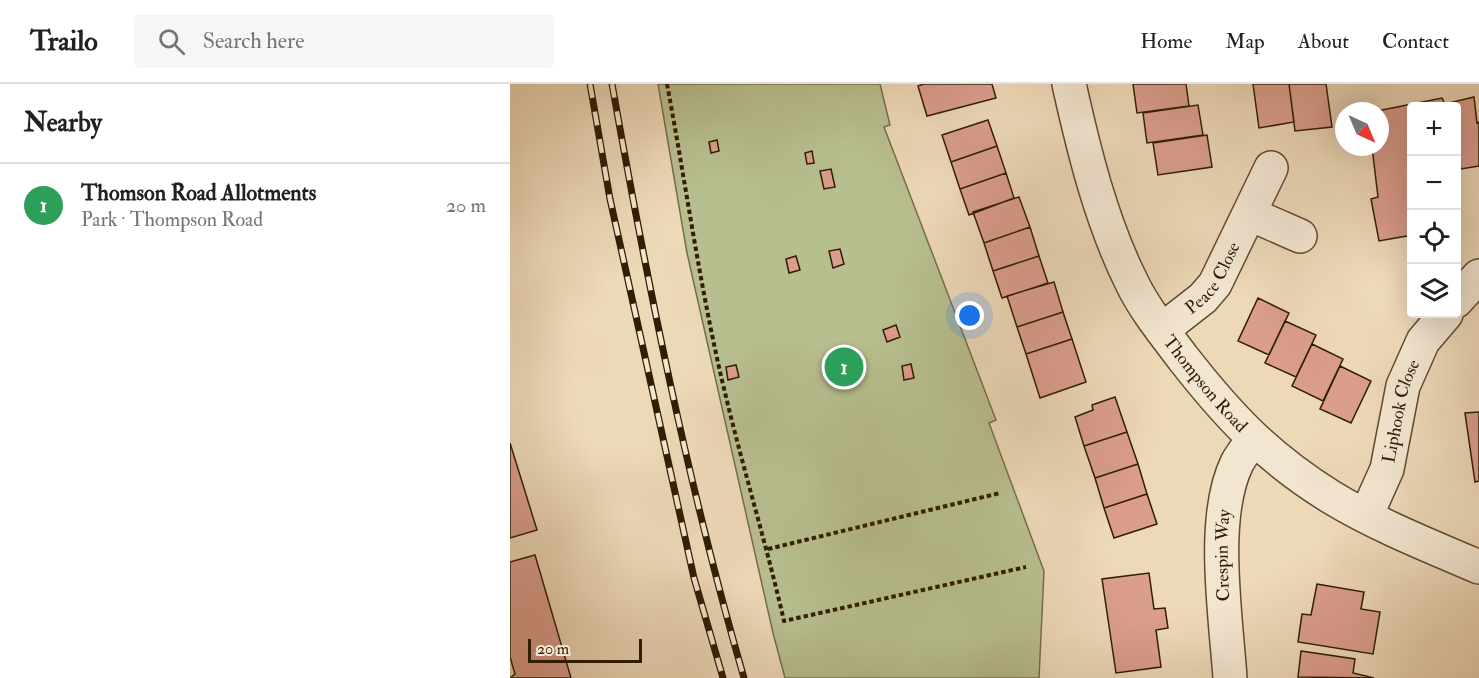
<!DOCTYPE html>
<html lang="en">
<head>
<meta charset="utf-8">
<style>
  :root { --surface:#fff; --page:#f6f6f6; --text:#202124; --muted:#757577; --line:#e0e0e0; --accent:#7c3aed }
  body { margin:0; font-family:"IM FELL Double Pica",serif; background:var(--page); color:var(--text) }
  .controls { position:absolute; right:18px; top:18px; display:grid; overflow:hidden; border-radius:6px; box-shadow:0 6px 24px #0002 }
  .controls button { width:54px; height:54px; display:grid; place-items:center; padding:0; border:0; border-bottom:2px solid var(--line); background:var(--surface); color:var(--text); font:30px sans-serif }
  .compass { position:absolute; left:825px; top:18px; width:54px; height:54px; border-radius:50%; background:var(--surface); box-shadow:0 6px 24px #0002; rotate:136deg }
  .scale { position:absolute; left:18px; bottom:15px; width:114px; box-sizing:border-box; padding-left:6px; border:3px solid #301d02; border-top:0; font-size:16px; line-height:21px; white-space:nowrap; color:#301d02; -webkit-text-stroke:4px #f3e6d1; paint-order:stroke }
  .you { position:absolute; left:460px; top:232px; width:21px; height:21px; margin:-15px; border:4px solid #fff; border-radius:50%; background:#1a73e8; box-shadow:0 0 0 9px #1a73e833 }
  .badge { display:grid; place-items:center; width:39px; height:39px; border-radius:50%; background:var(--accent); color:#fff; font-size:20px; font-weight:700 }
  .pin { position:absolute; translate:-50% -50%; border:3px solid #fff; box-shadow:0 2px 6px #0006 }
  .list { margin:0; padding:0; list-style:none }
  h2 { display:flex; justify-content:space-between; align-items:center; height:78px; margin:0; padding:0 24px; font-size:26px }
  h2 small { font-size:20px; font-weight:400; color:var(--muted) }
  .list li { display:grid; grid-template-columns:39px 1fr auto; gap:18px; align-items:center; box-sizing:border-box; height:84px; padding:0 24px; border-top:2px solid var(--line) }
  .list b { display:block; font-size:22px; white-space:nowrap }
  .list p { margin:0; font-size:20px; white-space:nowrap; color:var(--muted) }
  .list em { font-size:20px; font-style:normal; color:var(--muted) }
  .icon { flex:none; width:33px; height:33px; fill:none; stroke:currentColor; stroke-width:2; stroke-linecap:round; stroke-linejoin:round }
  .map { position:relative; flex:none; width:969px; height:594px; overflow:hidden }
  header { display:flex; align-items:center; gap:36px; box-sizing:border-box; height:84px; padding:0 30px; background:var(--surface); border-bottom:2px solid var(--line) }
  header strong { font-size:28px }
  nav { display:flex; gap:33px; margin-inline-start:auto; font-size:21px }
  .search { width:420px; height:54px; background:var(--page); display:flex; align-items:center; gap:15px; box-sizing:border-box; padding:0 21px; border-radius:6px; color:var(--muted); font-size:22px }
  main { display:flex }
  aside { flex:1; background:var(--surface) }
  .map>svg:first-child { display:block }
  .green { fill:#b8bf8f; stroke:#746e48; stroke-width:1.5 }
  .building { fill:#db9d8e; stroke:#301d02; stroke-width:1.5 }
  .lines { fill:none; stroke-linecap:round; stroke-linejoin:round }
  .minor-casing { stroke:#5f4c30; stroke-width:36 }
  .path { stroke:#301d02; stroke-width:4; stroke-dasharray:4.5 3; stroke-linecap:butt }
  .minor { stroke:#f3e6d1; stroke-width:33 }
  .rail-casing { stroke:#301d02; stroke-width:7 }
  .rail { stroke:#f3e6d1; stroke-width:4.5; stroke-dasharray:14; stroke-linecap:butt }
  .labels { text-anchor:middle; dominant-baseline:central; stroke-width:4.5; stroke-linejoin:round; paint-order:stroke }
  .street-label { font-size:18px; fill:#301d02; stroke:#f3e6d1 }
</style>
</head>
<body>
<header>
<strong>Trailo</strong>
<div class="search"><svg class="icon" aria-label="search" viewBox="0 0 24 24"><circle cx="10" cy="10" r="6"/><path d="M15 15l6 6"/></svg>Search here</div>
<nav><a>Home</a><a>Map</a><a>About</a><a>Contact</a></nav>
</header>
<main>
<aside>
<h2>Nearby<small></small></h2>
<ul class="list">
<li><span class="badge" style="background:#2e9e5b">1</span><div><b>Thomson Road Allotments</b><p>Park · Thompson Road</p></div><em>20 m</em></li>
</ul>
</aside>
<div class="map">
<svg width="969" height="594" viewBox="0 0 969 594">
  <rect width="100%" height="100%" fill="#edd8b8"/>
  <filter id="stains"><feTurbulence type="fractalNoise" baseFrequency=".00333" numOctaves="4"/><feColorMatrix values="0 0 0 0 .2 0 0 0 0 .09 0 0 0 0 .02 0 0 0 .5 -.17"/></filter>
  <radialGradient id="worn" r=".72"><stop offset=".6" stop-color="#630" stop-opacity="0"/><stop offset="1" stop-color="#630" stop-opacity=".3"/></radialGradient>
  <path class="green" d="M 148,0 L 370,0 L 380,41 L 374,43 L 486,336 L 479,339 L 534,487 L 529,594 L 275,594 L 263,549 L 177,169 Z"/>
  <path class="building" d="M 414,0 L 482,0 L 486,14 L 417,32 L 408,2 Z
    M 623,0 L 676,0 L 679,22 L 627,29 Z
    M 743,0 L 779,0 L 784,38 L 749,44 Z
    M 779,0 L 816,0 L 822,43 L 785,47 Z
    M 964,13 L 967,39 L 969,38 L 969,82 L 951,85 L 946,62 L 946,22 L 902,22 L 902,151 L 869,157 L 861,115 L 868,113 L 862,63 L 870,63 L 870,27 L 867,27 L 932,14 L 935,20 Z
    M 688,21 L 693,51 L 637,59 L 633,29 Z
    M 478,36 L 487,62 L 441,78 L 432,51 Z
    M 697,51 L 702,83 L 648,91 L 643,59 Z
    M 207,56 L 209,67 L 201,69 L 199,58 Z
    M 487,62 L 496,89 L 450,105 L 441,78 Z
    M 302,67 L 304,79 L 297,80 L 295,69 Z
    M 321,85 L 325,103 L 314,105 L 310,87 Z
    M 496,89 L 504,114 L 459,131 L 450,105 Z
    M 509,113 L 520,143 L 474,159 L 463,128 Z
    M 520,143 L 529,172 L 483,187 L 474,159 Z
    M 330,165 L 334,180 L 323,184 L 319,167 Z
    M 286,172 L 290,186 L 279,189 L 276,175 Z
    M 529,172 L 538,199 L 492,214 L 483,187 Z
    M 544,198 L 553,228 L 507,243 L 497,212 Z
    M 748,214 L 779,229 L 759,271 L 728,257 Z
    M 553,228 L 562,255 L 516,270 L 507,243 Z
    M 775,237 L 806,251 L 786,293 L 755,279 Z
    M 386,241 L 390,253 L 377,258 L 373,246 Z
    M 562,255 L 576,298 L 530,314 L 516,270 Z
    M 802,260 L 833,275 L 813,317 L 782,302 Z
    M 401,280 L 404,294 L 394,296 L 392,282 Z
    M 226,281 L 229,293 L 218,296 L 216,283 Z
    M 830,282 L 861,297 L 841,339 L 810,325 Z
    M 605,313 L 617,348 L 574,362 L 565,333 L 583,326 L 582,321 Z
    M 969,328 L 969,397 L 965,398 L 955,329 Z
    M 617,348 L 628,380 L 585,394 L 574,362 Z
    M 0,359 L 27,446 L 0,454 Z
    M 628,380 L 637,410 L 594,424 L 585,394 Z
    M 637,410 L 647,440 L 604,454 L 594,424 Z
    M 25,471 L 61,594 L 0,594 L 5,590 L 0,573 L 0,478 Z
    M 639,489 L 644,525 L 655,524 L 658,544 L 646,546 L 651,583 L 606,589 L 592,495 Z
    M 807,500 L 854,508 L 851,525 L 870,528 L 863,570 L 788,558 L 792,530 L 801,531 Z
    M 791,567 L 845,575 L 843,589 L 864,594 L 788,593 Z"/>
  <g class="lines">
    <defs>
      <g id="minor">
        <path id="s1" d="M 559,0 C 574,67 591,137 622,199 C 635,226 655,250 673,274 C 719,333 757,373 821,413 C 867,441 920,462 969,483"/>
        <path d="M 740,130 L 790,152"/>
        <path d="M 946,217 L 969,192"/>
        <path id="s2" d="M 652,246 L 693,214 L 705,200 L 761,84"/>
        <path id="s3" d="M 856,432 L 877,385 L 893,302 L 913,257 L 936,230"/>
        <path id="s4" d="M 720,594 C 716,533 700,434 727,379 C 731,371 738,363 743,356"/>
      </g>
    </defs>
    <use href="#minor" class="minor-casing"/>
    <path class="path" d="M 157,0 C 177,106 191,212 217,317 C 235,391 257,463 274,537 L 516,483
      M 258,465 L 490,409"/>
    <use href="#minor" class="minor"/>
    <defs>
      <path id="rail" d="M 80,0 L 100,115 L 184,494 L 213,594
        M 102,0 C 137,198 178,401 234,594"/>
    </defs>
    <use href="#rail" class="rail-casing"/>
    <use href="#rail" class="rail"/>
  </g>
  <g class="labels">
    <g class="street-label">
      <text stroke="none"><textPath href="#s2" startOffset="74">Peace Close</textPath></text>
      <text stroke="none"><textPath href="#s1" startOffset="334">Thompson Road</textPath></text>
      <text stroke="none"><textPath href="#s3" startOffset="111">Liphook Close</textPath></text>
      <text stroke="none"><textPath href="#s4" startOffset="123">Crespin Way</textPath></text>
    </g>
  </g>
  <rect width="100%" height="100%" filter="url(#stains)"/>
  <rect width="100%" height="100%" fill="url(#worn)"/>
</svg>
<div class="controls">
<button>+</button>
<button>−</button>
<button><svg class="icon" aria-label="locate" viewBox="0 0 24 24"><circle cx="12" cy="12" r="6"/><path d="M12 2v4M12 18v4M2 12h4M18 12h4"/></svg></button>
<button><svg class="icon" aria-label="layers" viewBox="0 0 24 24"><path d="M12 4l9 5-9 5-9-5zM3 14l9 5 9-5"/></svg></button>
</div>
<svg class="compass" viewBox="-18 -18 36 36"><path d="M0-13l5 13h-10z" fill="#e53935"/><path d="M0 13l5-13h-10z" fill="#757577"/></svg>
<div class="scale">20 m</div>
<div class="you"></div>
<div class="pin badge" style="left:334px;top:283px;background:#2e9e5b">1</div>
</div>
</main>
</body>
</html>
